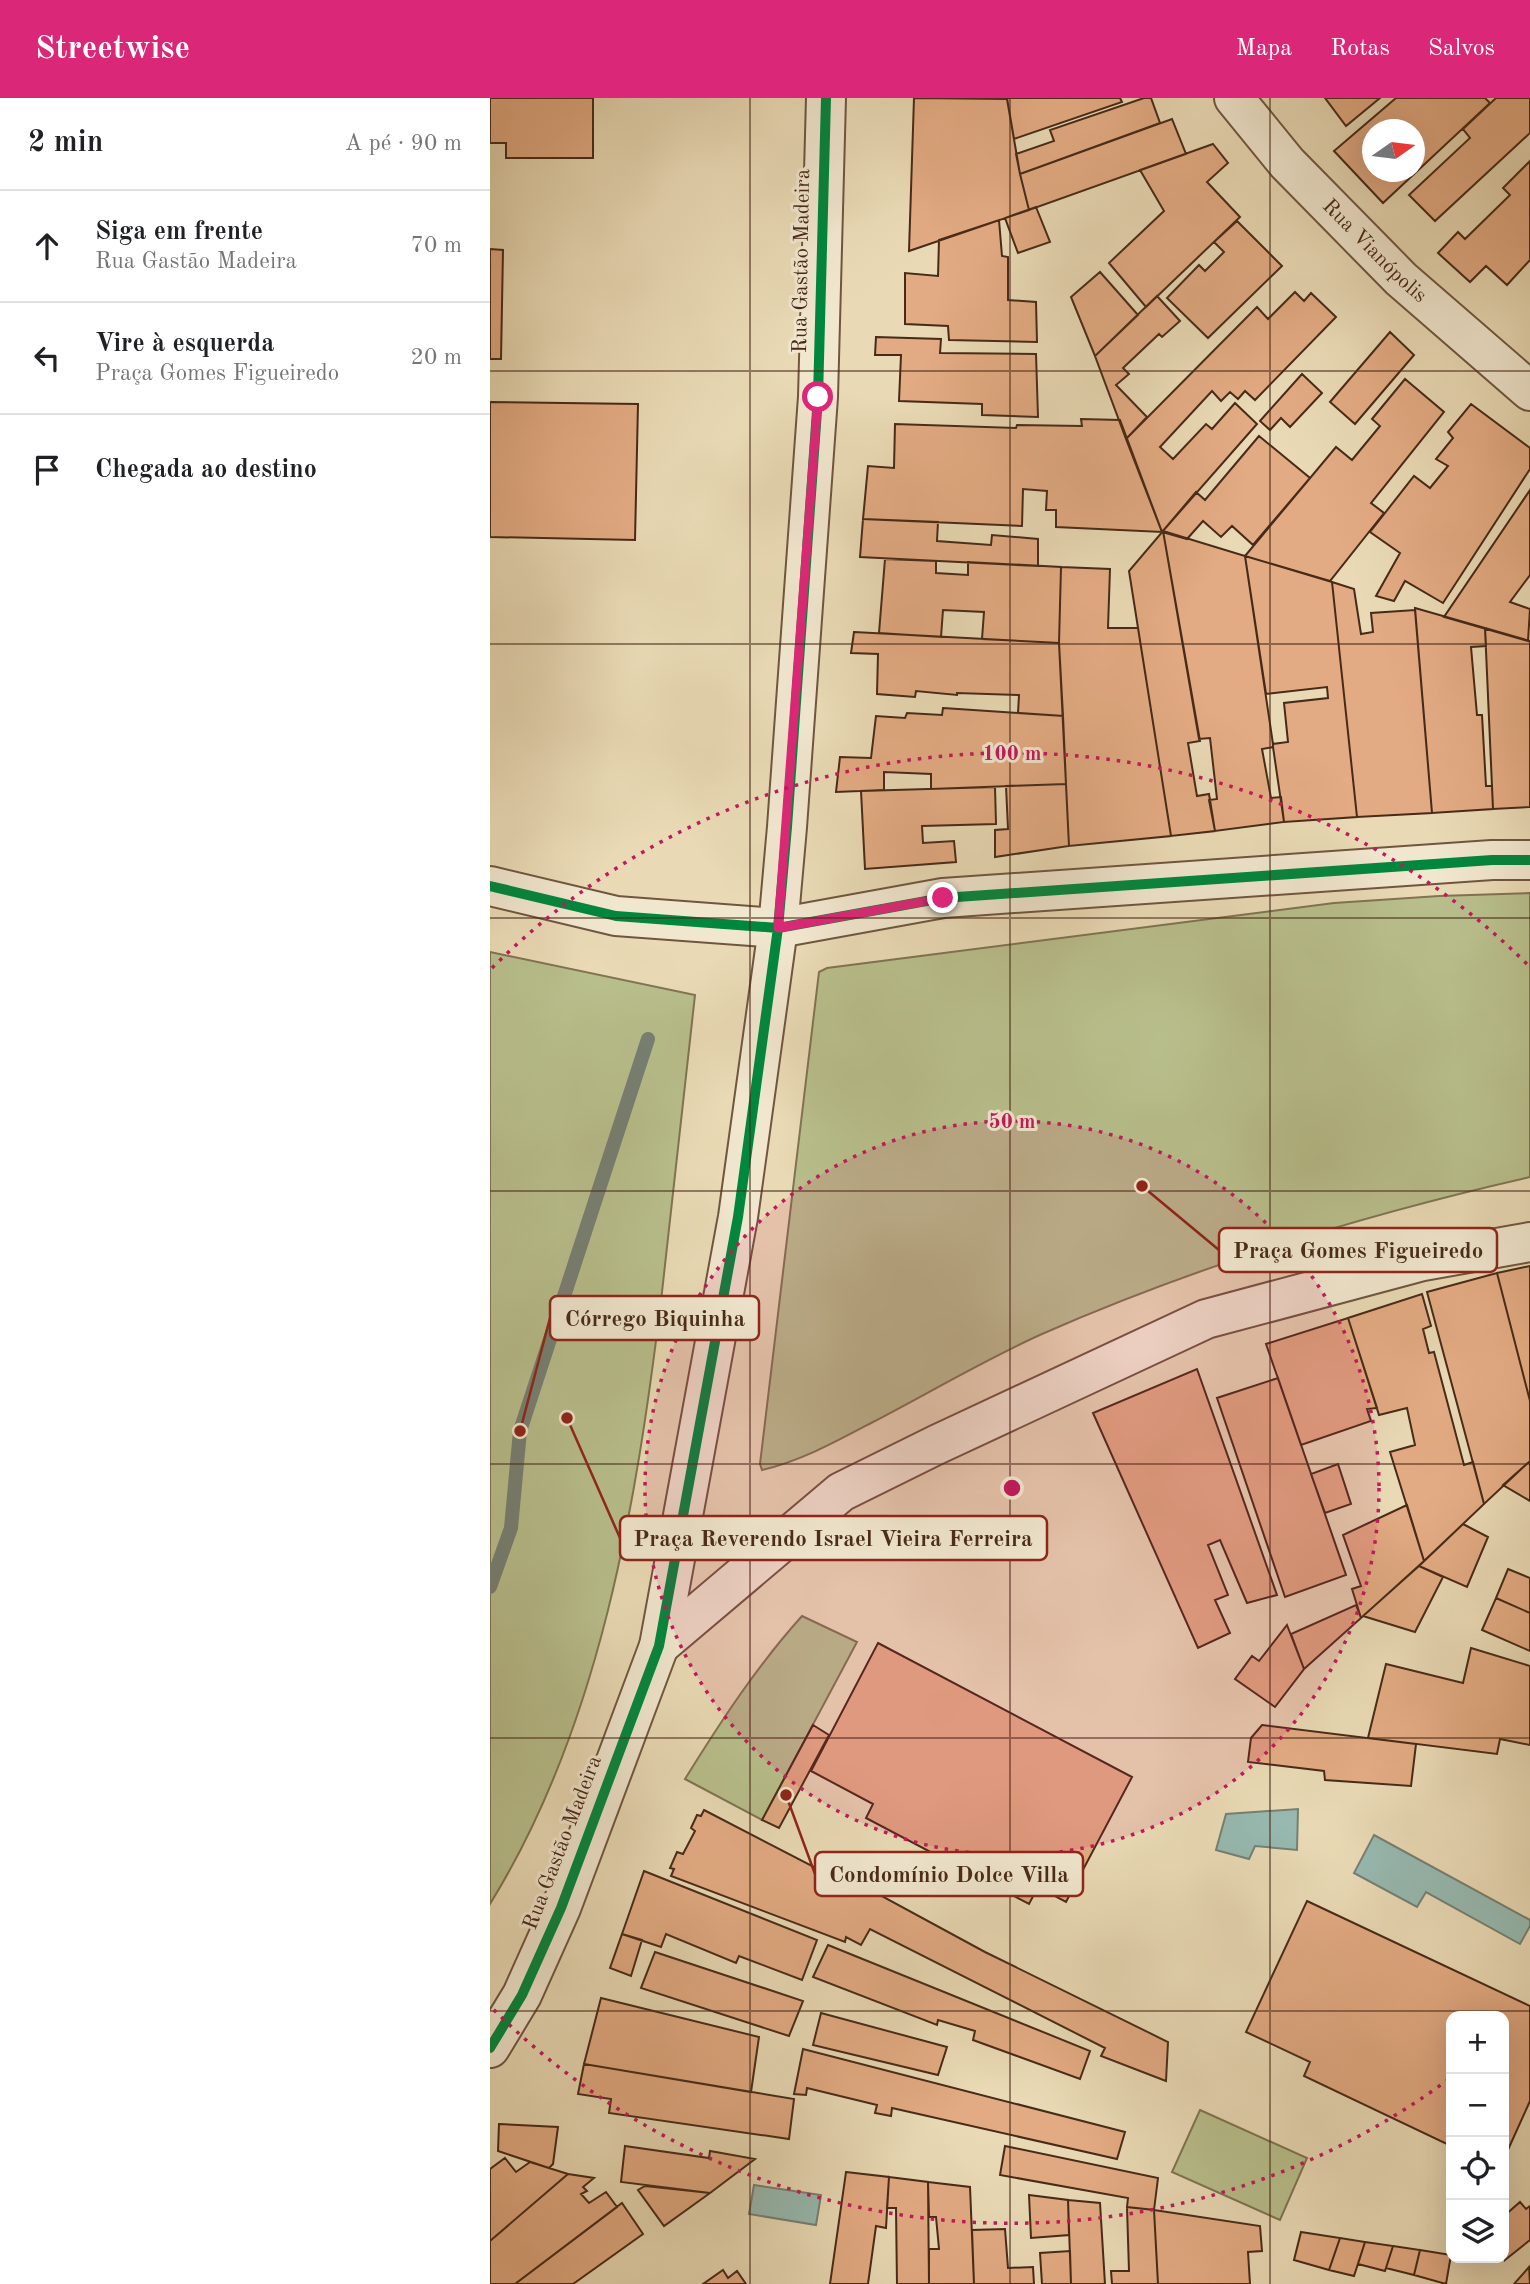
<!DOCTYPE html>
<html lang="pt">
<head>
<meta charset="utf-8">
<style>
  :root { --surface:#fff; --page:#f6f6f6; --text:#202124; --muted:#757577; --line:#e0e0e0; --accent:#db2777 }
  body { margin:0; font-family:"Old Standard TT",serif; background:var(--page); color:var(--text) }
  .controls { position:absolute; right:21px; bottom:21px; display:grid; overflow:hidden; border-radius:14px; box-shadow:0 7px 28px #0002 }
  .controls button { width:63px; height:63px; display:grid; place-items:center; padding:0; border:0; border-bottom:2px solid var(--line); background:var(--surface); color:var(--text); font:35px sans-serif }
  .compass { position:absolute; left:872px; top:21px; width:63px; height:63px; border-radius:50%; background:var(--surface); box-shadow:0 7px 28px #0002; rotate:76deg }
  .stop { position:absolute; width:21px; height:21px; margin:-16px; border:5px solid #db2777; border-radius:50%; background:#fff }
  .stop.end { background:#db2777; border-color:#fff; box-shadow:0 2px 7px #0008 }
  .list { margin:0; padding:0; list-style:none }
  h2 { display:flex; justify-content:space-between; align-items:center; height:91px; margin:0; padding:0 28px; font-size:30px }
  h2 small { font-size:23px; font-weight:400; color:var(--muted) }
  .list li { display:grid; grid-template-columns:46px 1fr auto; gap:21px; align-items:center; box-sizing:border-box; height:112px; padding:0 28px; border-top:2px solid var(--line) }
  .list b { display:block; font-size:26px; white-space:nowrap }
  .list p { margin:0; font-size:23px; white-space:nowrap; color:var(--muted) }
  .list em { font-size:23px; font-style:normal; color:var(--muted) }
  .icon { flex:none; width:38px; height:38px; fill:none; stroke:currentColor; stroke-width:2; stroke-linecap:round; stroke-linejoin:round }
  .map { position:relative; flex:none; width:1040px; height:2186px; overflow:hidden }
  header { display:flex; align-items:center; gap:42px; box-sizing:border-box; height:98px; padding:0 35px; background:var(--accent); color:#fff }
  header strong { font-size:33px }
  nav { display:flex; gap:38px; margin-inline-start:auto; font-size:24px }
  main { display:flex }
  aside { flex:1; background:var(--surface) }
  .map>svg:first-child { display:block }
  .green { fill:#b8bf8c; stroke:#807452; stroke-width:2 }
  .water { fill:#97bab1; stroke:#778074; stroke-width:2 }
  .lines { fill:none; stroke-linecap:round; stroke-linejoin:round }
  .stream { stroke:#778074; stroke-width:14 }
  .building { fill:#e3ab83; stroke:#472a18; stroke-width:2; fill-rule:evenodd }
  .minor-casing { stroke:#70563f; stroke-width:42 }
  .tertiary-casing { stroke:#70563f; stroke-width:42 }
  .minor { stroke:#f1e7cf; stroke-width:38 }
  .tertiary { stroke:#f1e7cf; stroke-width:38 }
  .cycleway-casing { stroke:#f1e7cf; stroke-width:15 }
  .cycleway { stroke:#00873e; stroke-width:10 }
  .route { stroke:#db2777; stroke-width:9 }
  .grid { fill:none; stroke:#472a18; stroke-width:2; stroke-opacity:0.55 }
  .ring { fill:none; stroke:#c2185b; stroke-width:3.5; stroke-dasharray:3.5 7 }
  .labels { text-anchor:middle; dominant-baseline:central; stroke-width:6; stroke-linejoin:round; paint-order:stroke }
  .street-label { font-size:21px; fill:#472a18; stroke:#f1e7cf }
  .centre { fill:#c2185b; stroke:#f1e7cf; stroke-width:3.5 }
  .ring-label { font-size:21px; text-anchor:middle; font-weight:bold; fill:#c2185b; stroke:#f1e7cf; stroke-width:6; stroke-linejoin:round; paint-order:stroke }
  .leader { fill:none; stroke:#8f2418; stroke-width:2.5 }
  .callout-dot { fill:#8f2418; stroke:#f1e7cf; stroke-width:2.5 }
  .callout { fill:#f1e7cf; stroke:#8f2418; stroke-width:2.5 }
  .callout-label { font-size:23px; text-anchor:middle; font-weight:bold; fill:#472a18 }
</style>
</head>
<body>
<header>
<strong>Streetwise</strong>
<nav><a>Mapa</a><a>Rotas</a><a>Salvos</a></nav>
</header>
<main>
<aside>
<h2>2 min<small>A pé · 90 m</small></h2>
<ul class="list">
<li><svg class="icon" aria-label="ahead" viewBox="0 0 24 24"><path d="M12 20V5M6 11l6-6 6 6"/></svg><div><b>Siga em frente</b><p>Rua Gastão Madeira</p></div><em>70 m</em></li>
<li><svg class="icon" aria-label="left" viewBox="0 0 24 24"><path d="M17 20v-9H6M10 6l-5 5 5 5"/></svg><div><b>Vire à esquerda</b><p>Praça Gomes Figueiredo</p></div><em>20 m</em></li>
<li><svg class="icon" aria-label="arrive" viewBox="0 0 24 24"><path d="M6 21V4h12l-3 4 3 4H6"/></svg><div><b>Chegada ao destino</b></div></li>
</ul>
</aside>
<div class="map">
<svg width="1040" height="2186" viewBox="0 0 1040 2186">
  <rect width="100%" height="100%" fill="#e9dab5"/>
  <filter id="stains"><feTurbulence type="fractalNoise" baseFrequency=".00286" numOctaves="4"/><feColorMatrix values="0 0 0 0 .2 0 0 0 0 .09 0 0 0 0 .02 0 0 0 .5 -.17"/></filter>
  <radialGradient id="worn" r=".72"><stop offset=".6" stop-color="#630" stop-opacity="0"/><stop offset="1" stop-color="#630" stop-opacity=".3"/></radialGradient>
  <path class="green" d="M 1040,795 L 1040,1079 C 873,1117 709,1167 552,1236 C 494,1262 439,1295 383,1324 C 347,1343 311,1363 272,1372 L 270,1366 L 329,874 L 337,870 L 844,805 L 949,798 Z
    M 0,854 L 205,897 C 194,999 183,1101 171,1203 C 146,1408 110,1628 0,1806 Z
    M 312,1518 L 367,1544 L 272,1722 L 195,1681 C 231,1623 267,1568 312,1518 Z
    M 710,2012 L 817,2060 L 790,2122 L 682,2074 Z"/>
  <path class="water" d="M 808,1711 L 807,1752 L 765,1748 L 759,1761 L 726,1752 L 736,1716 Z
    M 884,1737 L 1040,1822 L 1040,1828 L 1030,1846 L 936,1794 L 927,1809 L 864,1775 Z
    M 264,2087 L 331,2097 L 326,2127 L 259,2116 Z"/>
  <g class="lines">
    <path class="stream" d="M 0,1489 L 21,1430 L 30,1333 L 158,941"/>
  </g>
  <path class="building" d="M 0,0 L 103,0 L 103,60 L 16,60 L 16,45 L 0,45 Z
    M 424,0 L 517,1 L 530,76 L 539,112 L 419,153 Z
    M 630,0 L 632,4 L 524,41 L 517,0 Z
    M 654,0 L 661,0 L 670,25 L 530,76 L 526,56 L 564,43 L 560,32 Z
    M 835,0 L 890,0 L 856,28 Z
    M 906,0 L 995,0 L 1000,5 L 893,105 L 844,53 ZM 883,32 L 925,32 L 925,74 L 883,74 Z
    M 1006,0 L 1040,0 L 1040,35 L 945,123 L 919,97 L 980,40 L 973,31 Z
    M 682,21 L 696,56 L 539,112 L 530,76 Z
    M 723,46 L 738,65 L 717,84 L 750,119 L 656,209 L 619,165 L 674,113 L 650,72 Z
    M 1040,63 L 1040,162 L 1017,187 L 996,168 L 980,184 L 948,155 L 968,134 L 975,141 L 1020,97 L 1013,90 Z
    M 546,109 L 560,144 L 528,155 L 515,120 Z
    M 509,122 L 512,158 L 518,159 L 518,202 L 546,204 L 547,244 L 459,242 L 458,228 L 415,226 L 415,175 L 448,178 L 449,142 Z
    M 747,123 L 792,168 L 718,240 L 677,200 L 709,167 L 715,173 L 734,154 L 724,144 Z
    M 0,151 L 13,152 L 11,261 L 0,261 Z
    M 610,174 L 648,217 L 605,258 L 581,199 Z
    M 805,194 L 814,203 L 821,195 L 846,219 L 765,302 L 755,293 L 748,301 L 740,294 L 731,303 L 722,293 L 670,349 L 683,361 L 716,326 L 722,331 L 745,305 L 767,326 L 672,434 L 636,341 L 767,209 L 778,221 Z
    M 667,198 L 690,223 L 672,239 L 669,236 L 633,270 L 639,276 L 626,287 L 657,319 L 636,341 L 605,258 Z
    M 900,234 L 924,257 L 865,326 L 840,304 Z
    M 386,239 L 451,241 L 450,255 L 546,256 L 548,319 L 492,317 L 492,306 L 409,303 L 411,257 L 385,257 Z
    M 812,276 L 832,295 L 800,329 L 791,320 L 780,332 L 770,323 Z
    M 915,281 L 954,314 L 881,405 L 894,415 L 840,483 L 755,458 L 846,349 L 862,362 L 890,328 L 882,321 Z
    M 0,304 L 148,306 L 145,442 L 0,439 Z
    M 981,306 L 1040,350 L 1040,371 L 953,505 L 915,483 L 904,503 L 886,498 L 910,455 L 880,434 L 924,378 L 940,390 L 958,368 L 946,361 L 963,340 L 958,334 Z
    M 591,321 L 630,322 L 672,434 L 566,429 L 566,412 L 556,412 L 557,393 L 533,391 L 532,428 L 373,421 L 378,368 L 404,370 L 405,326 L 526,330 L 527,327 L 592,328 Z
    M 769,338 L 820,380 L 763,447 L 742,428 L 731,439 L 713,423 L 697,441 L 672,434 L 706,394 L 715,402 Z
    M 1040,392 L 1040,477 L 1020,504 L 1040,511 L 1038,543 L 954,519 Z
    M 373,421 L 448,424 L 447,443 L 501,447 L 502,437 L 548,441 L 548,468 L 370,459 Z
    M 673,433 L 755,458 L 783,646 L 783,649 L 772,651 L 781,700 L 791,699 L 794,724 L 725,733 L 719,702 L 727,701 L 720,640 L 709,641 Z
    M 673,433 L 710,643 L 698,645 L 707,698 L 719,696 L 725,733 L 681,738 L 639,473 Z
    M 755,458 L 842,484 L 867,719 L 794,724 L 783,649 L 783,646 L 798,644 L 794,605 L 838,600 L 837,589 L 776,596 Z
    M 395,461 L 446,463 L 446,475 L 478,477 L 478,464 L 571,469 L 569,545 L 492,541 L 494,514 L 453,512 L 451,539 L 389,535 Z
    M 571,469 L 620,471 L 618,530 L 648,530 L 681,738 L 579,748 L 569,545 Z
    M 842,484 L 864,491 L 871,536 L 883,534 L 881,515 L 925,512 L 942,715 L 867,719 Z
    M 925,510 L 995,530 L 996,548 L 981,549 L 987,617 L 992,617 L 996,688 L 1002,688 L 1003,711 L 942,715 Z
    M 995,530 L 1040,543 L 1040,709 L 1003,711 Z
    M 364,534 L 569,545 L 573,618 L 528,615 L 529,597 L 467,595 L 467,597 L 426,593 L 425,599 L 387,596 L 388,556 L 361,555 Z
    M 453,610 L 573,618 L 576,686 L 441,691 L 441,676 L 394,674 L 394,692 L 346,694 L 350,659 L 381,660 L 386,618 L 415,620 L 417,615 L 452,617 Z
    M 576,686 L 579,748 L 505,759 L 505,732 L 518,731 L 516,688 Z
    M 505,689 L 506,726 L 432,728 L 433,745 L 464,743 L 466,764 L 375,771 L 371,693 Z
    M 1040,1168 L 1040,1303 L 1007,1175 Z
    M 1007,1175 L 1040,1303 L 1040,1363 L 994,1406 L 937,1194 Z
    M 932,1196 L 941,1228 L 933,1231 L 939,1255 L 944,1254 L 974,1367 L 983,1364 L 994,1406 L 934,1463 L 900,1354 L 925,1347 L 917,1310 L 889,1317 L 858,1220 Z
    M 858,1220 L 887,1310 L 877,1311 L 881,1323 L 811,1347 L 776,1246 Z
    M 707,1271 L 787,1497 L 757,1505 L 730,1442 L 718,1447 L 738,1497 L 725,1502 L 740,1535 L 708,1550 L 603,1315 Z
    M 788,1280 L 856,1477 L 795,1499 L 727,1300 Z
    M 1040,1363 L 1040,1403 L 1013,1387 Z
    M 848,1366 L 861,1406 L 835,1415 L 821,1376 Z
    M 917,1407 L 934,1463 L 871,1520 L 862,1491 L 871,1488 L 853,1437 Z
    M 973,1426 L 998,1439 L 977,1489 L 929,1468 Z
    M 929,1468 L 953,1479 L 925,1534 L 873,1518 Z
    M 1018,1471 L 1040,1480 L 1040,1515 L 1006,1500 Z
    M 1006,1500 L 1040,1515 L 1040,1553 L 992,1532 Z
    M 866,1507 L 871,1520 L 814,1571 L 801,1536 Z
    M 797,1527 L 814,1571 L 785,1609 L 745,1581 L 762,1558 L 769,1563 Z
    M 388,1545 L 642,1679 L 576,1804 L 548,1789 L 539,1806 L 376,1720 L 383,1706 L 321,1673 Z
    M 981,1550 L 1040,1568 L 1040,1647 L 1010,1641 L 1007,1656 L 878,1640 L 896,1566 L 973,1585 Z
    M 323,1627 L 339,1637 L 289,1730 L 272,1722 Z
    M 772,1627 L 926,1646 L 921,1688 L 835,1682 L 834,1673 L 758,1664 L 761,1640 Z
    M 214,1712 L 376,1796 L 379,1791 L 495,1854 L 678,1944 L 676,1983 L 611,1958 L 615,1950 L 380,1831 L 371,1847 L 356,1839 L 355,1844 L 181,1778 L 184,1771 L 180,1770 L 187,1754 L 193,1756 L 205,1733 L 201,1730 L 207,1717 L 211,1718 Z
    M 154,1773 L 327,1842 L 312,1882 L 249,1858 L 246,1865 L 176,1836 L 171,1849 L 132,1836 Z
    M 817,1803 L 1040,1908 L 1040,2003 L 1017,2054 L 1014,2052 L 1014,1918 L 961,1918 L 961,2048 L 814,1978 L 820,1964 L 756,1934 Z
    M 132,1836 L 152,1842 L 141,1878 L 120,1870 Z
    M 338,1847 L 600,1953 L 590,1981 L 483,1942 L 485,1933 L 448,1922 L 447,1927 L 323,1879 Z
    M 165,1854 L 313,1903 L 299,1938 L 151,1890 Z
    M 111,1900 L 269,1939 L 261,1994 L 94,1966 Z
    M 331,1915 L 457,1949 L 448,1977 L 323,1947 Z
    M 313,1951 L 635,2034 L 627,2061 L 402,2010 L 401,2018 L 385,2015 L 387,2007 L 317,1990 L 316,1997 L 304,1996 Z
    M 94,1966 L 304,2001 L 299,2041 L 119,2015 L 121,2001 L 88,1996 Z
    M 9,2026 L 68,2029 L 63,2066 L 59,2070 L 8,2053 Z
    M 135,2048 L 219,2060 L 220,2053 L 265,2061 L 220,2095 L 131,2084 Z
    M 515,2048 L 668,2080 L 664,2112 L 637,2109 L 638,2100 L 510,2077 Z
    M 15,2060 L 26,2074 L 40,2064 L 78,2076 L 0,2143 L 0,2071 Z
    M 356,2074 L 399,2079 L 396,2130 L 386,2128 L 378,2186 L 340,2186 Z
    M 78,2076 L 104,2080 L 93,2089 L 97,2093 L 91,2096 L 99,2105 L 116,2094 L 127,2109 L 25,2186 L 0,2186 L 0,2143 Z
    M 399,2079 L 438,2084 L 439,2186 L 407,2186 L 406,2110 L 397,2110 Z
    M 438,2084 L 480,2089 L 484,2186 L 439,2186 L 439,2151 L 449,2151 L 446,2119 L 439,2119 Z
    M 155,2088 L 220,2095 L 174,2128 L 148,2092 Z
    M 539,2097 L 578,2102 L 579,2137 L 541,2140 Z
    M 578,2102 L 610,2105 L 615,2186 L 581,2186 Z
    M 1030,2104 L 1036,2111 L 1040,2108 L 1040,2142 L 1015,2162 L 1014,2118 Z
    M 132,2105 L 153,2136 L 83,2186 L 25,2186 Z
    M 637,2109 L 664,2112 L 668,2186 L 622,2186 L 621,2173 L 639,2173 Z
    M 664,2112 L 770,2128 L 772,2153 L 758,2154 L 760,2186 L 668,2186 Z
    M 515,2131 L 518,2170 L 543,2169 L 544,2186 L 484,2186 L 482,2132 Z
    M 811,2134 L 850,2140 L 839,2172 L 804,2162 Z
    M 850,2140 L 875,2144 L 864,2178 L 839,2172 Z
    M 875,2144 L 903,2148 L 895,2173 L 868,2166 Z
    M 903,2148 L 930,2152 L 924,2177 L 896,2170 Z
    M 930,2152 L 961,2157 L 956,2186 L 924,2177 Z
    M 580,2153 L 581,2186 L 552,2186 L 550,2155 Z
    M 1039,2169 L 1040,2186 L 1024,2186 Z
    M 233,2172 L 238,2180 L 247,2173 L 256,2186 L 213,2186 Z"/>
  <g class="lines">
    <defs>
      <g id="minor">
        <path id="s1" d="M 744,0 L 797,65 L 911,181 L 1040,293"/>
        <path d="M 0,788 L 126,818 L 288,830 L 453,800 L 1002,762 L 1040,762"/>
        <path d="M 169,1548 L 351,1394 L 446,1347 L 716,1221 L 933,1163 L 1040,1144"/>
      </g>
      <path id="tertiary" d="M 0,1950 L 32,1897 L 71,1810 L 169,1548 L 248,1119 L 288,830 L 297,729 L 328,299 L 336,0"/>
    </defs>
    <use href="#minor" class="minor-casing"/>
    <use href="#tertiary" class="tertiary-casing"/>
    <use href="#minor" class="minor"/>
    <use href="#tertiary" class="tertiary"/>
    <defs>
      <path id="cycleway" d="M 0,788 L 126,818 L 288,830 L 453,800 L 1002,762 L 1040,762
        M 0,1950 L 32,1897 L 71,1810 L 169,1548 L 248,1119 L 288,830 L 297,729 L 328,299 L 336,0"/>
    </defs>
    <use href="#cycleway" class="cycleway-casing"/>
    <use href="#cycleway" class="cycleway"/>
  </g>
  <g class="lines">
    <path class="route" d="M 328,299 L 288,830 L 453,800"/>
  </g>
  <path class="grid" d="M 260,0 L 260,2186M 520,0 L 520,2186M 780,0 L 780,2186M 0,273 L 1040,273M 0,546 L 1040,546M 0,820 L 1040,820M 0,1093 L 1040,1093M 0,1366 L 1040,1366M 0,1640 L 1040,1640M 0,1913 L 1040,1913"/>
  <circle cx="522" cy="1390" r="367" fill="#c2185b" fill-opacity=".12"/>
  <g class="ring">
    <circle cx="522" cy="1390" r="367"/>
    <path d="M959 1981A735 735 0 0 1 2 1910M2 870A735 735 0 0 1 1037 866"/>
  </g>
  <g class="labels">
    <g class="street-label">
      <text stroke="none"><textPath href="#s1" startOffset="208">Rua Vianópolis</textPath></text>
      <text transform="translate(312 163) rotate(-89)">Rua Gastão Madeira</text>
      <text transform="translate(73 1745) rotate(-69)">Rua Gastão Madeira</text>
    </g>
  </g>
  <circle cx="522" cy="1390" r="10" class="centre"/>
  <g class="ring-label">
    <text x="522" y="662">100 m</text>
    <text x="522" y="1030">50 m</text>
  </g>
  <path class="leader" d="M652 1088L729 1152M30 1333L60 1220M77 1320L130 1440M296 1697L325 1776"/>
  <g class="callout-dot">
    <circle cx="652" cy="1088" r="7"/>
    <circle cx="30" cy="1333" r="7"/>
    <circle cx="77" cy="1320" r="7"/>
    <circle cx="296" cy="1697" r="7"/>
  </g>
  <g class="callout">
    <rect x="729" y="1130" width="278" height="44" rx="7"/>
    <rect x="60" y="1198" width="209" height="44" rx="7"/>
    <rect x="130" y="1418" width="427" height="44" rx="7"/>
    <rect x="325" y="1754" width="268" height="44" rx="7"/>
  </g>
  <g class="callout-label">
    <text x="868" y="1160">Praça Gomes Figueiredo</text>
    <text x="165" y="1228">Córrego Biquinha</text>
    <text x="343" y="1448">Praça Reverendo Israel Vieira Ferreira</text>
    <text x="459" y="1784">Condomínio Dolce Villa</text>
  </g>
  <rect width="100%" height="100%" filter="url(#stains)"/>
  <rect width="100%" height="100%" fill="url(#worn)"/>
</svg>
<div class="controls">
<button>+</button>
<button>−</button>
<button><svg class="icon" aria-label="locate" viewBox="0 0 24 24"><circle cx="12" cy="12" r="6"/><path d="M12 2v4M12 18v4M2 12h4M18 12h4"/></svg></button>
<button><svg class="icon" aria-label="layers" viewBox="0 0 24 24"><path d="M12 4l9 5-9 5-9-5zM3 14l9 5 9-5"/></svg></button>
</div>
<svg class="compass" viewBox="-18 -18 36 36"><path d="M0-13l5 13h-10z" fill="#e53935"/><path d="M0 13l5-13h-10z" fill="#757577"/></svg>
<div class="stop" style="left:328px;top:299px"></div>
<div class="stop end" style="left:453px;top:800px"></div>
</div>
</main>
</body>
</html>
